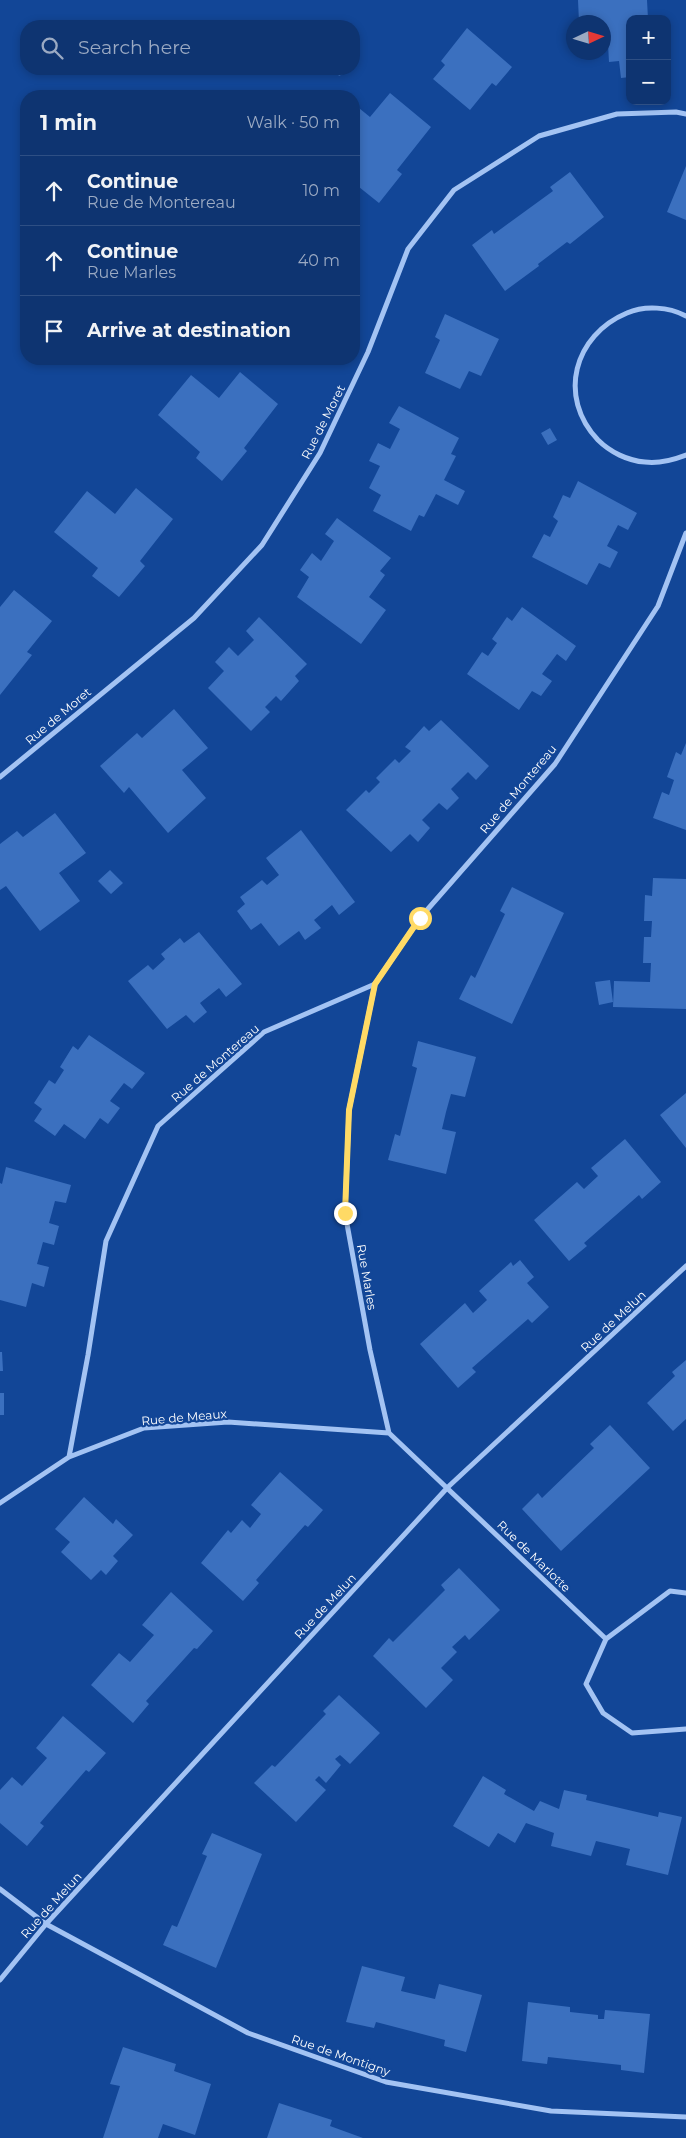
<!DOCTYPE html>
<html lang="en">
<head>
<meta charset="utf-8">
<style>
  :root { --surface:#0e3471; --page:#1c3f79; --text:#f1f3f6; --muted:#9baac3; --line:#2e4f84 }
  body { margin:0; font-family:Montserrat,sans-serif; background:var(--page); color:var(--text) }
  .controls { position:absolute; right:15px; top:15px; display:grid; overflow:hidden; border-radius:10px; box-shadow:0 2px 8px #0003 }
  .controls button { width:45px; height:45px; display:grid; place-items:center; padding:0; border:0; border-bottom:1px solid var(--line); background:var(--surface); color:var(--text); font:25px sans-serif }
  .compass { position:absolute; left:566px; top:15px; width:45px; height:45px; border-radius:50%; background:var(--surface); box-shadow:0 2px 8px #0003; rotate:86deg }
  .stop { position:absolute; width:15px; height:15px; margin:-11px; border:4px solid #ffda65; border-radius:50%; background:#fff }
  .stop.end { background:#ffda65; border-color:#fff; box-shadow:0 1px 5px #0008 }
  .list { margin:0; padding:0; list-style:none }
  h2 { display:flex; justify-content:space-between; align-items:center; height:65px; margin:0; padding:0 20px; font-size:21px }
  h2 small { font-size:16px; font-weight:400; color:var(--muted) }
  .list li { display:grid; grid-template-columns:32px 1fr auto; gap:15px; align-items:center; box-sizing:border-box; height:70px; padding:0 20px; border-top:1px solid var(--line) }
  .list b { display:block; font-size:19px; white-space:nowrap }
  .list p { margin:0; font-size:16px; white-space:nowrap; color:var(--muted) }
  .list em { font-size:16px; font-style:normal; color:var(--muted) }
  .icon { flex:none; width:28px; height:28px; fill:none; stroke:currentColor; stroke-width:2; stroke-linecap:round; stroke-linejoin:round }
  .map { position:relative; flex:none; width:686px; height:2138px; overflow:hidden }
  .search { position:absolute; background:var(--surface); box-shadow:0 2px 8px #0003; left:20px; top:20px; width:340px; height:55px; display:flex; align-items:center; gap:12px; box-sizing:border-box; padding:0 18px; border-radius:20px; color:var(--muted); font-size:19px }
  .panel { position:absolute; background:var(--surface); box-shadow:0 2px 8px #0003; left:20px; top:90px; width:340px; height:275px; border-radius:20px }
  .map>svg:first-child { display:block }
  .building { fill:#3b70bf }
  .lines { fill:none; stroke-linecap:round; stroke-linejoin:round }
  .minor { stroke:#a3c3f3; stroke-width:5 }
  .route { stroke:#ffda65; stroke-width:6 }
  .labels { text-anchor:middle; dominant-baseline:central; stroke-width:4.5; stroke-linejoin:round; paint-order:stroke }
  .street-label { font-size:12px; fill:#fff; stroke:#124697 }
</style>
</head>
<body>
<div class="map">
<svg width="686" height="2138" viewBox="0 0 686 2138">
  <rect width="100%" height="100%" fill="#124697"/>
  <path class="building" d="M 578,0 L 647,0 L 648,19 L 630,19 L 630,77 L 621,78 L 619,61 L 609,62 L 608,44 L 604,44 L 604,22 L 579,22 Z
    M 467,28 L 512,67 L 496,86 L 492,83 L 470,110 L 433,79 L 445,65 L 441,61 Z
    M 335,69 L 353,69 L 339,76 Z
    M 390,93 L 431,127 L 397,170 L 402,174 L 379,203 L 354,183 L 354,104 L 370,117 Z
    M 686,166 L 686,220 L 667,212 Z
    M 570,172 L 604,217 L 570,244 L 567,242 L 538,264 L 539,266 L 505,291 L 472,245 L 492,230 L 494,234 L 553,191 L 550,187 Z
    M 445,314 L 499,339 L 481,376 L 469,371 L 460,389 L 425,373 L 440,340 L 435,337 Z
    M 240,372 L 278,404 L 244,448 L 247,451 L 222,481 L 196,458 L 200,452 L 158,415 L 191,375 L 219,398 Z
    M 399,406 L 459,438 L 451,454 L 456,456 L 444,480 L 465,491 L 458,505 L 436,494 L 424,517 L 419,515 L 411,531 L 373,511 L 381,495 L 369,488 L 380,466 L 369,461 L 378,443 L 390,449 L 400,429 L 389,423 Z
    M 550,428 L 557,440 L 548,445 L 541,433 Z
    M 578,481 L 637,513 L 628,530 L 618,525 L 607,546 L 618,552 L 610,568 L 599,563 L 587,585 L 532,557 L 544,534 L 550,537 L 558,521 L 553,517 L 563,495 L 570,498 Z
    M 136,488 L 173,519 L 140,561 L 145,566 L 119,597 L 92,576 L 98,568 L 54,532 L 87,491 L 115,514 Z
    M 337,518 L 391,558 L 380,571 L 385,575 L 369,597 L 386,610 L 361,644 L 297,597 L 309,577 L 300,570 L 312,553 L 321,561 L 334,541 L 325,534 Z
    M 14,590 L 52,621 L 27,652 L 32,655 L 0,695 L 0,607 Z
    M 522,607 L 576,646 L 566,661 L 557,654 L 542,674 L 552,681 L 541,696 L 532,691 L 519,710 L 467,674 L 482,652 L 488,656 L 497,643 L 492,639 L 507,617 L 512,621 Z
    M 259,617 L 307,664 L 295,676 L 299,681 L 281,701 L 276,696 L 265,707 L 270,712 L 251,731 L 208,688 L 224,671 L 215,662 L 229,647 L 238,656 L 254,640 L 246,631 Z
    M 174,709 L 208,748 L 182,770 L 206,798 L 168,833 L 129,787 L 124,793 L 100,766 L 137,733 L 142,738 Z
    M 441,720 L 489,766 L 476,780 L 468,772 L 451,789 L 459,798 L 447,810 L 439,803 L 422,820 L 430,828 L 418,842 L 410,834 L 391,852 L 346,810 L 366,790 L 369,793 L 380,782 L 376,778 L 395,759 L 399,763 L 411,751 L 405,747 L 424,726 L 429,731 Z
    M 686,743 L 686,830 L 653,818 L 662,792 L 669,795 L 674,780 L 667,777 L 676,752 L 681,755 Z
    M 55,813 L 86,853 L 59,873 L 80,901 L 40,931 L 6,886 L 0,890 L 0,844 L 17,831 L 23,837 Z
    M 301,830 L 355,902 L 339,915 L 332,905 L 314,920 L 321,928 L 305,940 L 299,931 L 279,946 L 261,923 L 251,930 L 237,911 L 245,904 L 240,897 L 262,880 L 267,885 L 279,875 L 266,858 Z
    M 110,870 L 123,883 L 111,894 L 98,881 Z
    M 653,878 L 686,879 L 686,1009 L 613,1007 L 614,981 L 650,982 L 651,963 L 643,963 L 644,937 L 651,937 L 652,921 L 644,921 L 645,895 L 652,896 Z
    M 512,887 L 564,913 L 512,1024 L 459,999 L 471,975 L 475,978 L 505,914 L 500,911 Z
    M 199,932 L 242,984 L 226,997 L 219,988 L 200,1003 L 207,1012 L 194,1023 L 186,1015 L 167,1029 L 128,981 L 148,965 L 153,970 L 165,959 L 161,954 L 180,938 L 184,943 Z
    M 610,980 L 613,1002 L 599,1005 L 595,982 Z
    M 89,1035 L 145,1073 L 132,1089 L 124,1083 L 110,1101 L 120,1108 L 108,1124 L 100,1118 L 85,1139 L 64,1124 L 55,1136 L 34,1121 L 42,1109 L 34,1103 L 49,1080 L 55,1084 L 64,1070 L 60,1067 L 73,1046 L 78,1050 Z
    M 418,1041 L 476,1057 L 465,1097 L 451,1094 L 446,1112 L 442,1129 L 456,1132 L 446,1174 L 388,1160 L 395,1134 L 400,1136 L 417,1068 L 412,1066 Z
    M 686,1093 L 686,1148 L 660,1115 Z
    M 625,1139 L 661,1182 L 642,1199 L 639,1195 L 584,1243 L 587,1246 L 569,1261 L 534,1220 L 577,1182 L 584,1189 L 598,1176 L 591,1168 Z
    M 6,1167 L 71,1185 L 66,1203 L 55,1201 L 49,1223 L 59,1226 L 54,1245 L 43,1242 L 37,1264 L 49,1267 L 44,1287 L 32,1283 L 26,1307 L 0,1300 L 0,1183 L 2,1184 Z
    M 520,1260 L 534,1277 L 527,1283 L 549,1307 L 532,1323 L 528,1319 L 472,1368 L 476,1372 L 458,1388 L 420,1344 L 465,1303 L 473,1313 L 487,1300 L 479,1291 L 511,1262 L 513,1266 Z
    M 0,1352 L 2,1352 L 3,1371 L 0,1371 Z
    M 686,1360 L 686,1419 L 673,1431 L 647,1403 L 675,1376 L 672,1372 Z
    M 0,1393 L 4,1393 L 4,1415 L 0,1415 Z
    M 610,1425 L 650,1468 L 561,1551 L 522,1509 L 538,1493 L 542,1498 L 571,1470 L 594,1448 L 590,1444 Z
    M 280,1472 L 323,1510 L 308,1527 L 305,1525 L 279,1554 L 256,1580 L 259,1583 L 243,1601 L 201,1563 L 228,1530 L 231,1533 L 242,1520 L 250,1528 L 261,1514 L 251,1505 Z
    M 84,1497 L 113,1524 L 116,1519 L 133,1535 L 113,1556 L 118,1561 L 106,1575 L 101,1570 L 91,1580 L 61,1552 L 70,1542 L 55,1529 Z
    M 459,1568 L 500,1610 L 469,1640 L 465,1635 L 452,1647 L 457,1652 L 441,1668 L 453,1680 L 426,1708 L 373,1656 L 389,1638 L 393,1642 L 445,1590 L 441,1585 Z
    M 171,1592 L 213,1631 L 197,1649 L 194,1648 L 146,1701 L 149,1704 L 133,1723 L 91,1685 L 119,1653 L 130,1662 L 154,1635 L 142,1625 Z
    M 339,1695 L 380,1733 L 350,1764 L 340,1755 L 335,1759 L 341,1765 L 326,1783 L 319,1776 L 315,1780 L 326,1790 L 296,1822 L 254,1783 L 272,1765 L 275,1767 L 326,1714 L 323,1711 Z
    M 63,1716 L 106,1753 L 89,1772 L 86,1770 L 40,1823 L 44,1826 L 27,1846 L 0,1823 L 0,1790 L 12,1777 L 22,1786 L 47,1758 L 36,1748 Z
    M 483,1776 L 506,1790 L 504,1794 L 534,1811 L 540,1801 L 559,1809 L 564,1790 L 587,1795 L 586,1800 L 658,1817 L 659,1812 L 682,1817 L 668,1875 L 626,1865 L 630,1849 L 596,1841 L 591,1856 L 551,1846 L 554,1833 L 526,1823 L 515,1843 L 498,1833 L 489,1847 L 453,1826 Z
    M 212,1833 L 262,1854 L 216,1968 L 163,1945 L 172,1925 L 177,1927 L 207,1856 L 202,1854 Z
    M 362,1966 L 405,1977 L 401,1991 L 435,1999 L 439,1984 L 482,1995 L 466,2052 L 444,2046 L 445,2040 L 376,2022 L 374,2028 L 346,2022 Z
    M 528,2002 L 570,2007 L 570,2012 L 598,2015 L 598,2019 L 604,2019 L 605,2010 L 650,2014 L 644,2073 L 621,2070 L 621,2065 L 548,2057 L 547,2064 L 522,2061 Z
    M 123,2047 L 176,2064 L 174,2071 L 211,2084 L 195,2135 L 163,2124 L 158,2138 L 103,2138 L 120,2086 L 110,2084 Z
    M 279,2103 L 332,2120 L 330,2126 L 363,2138 L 267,2138 Z"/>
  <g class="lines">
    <path class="minor" d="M 686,316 C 669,307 645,305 627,313 C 574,335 557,397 598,440 C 610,452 628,461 645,462 C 660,464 673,460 686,455
      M 0,777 L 194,618 L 262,545 L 320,453 L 368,352 L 408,249 L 454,190 L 539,136 L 617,114 L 676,112 L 686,114
      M 375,984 L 349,1110 L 345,1213 L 370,1350 L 389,1433 L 606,1639
      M 69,1457 L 88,1355 L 106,1241 L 158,1126 L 264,1032 L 375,984 L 420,918 L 555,764 L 658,606 L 686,533
      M 0,1503 L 69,1457 L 144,1428 L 228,1422 L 389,1433
      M 686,1593 L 670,1591 L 606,1639 L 586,1684 L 603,1713 L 632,1733 L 686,1729
      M 0,1889 L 46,1924 L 248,2033 L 386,2082 L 551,2111 L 686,2117
      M 0,1980 L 46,1924 L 448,1487 L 686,1266"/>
  </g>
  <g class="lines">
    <path class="route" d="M 345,1213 L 349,1110 L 375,984 L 420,918"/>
  </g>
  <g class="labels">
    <g class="street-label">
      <text transform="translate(323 422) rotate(-63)">Rue de Moret</text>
      <text transform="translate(58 716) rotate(-40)">Rue de Moret</text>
      <text transform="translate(518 789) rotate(-50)">Rue de Montereau</text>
      <text transform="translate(215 1063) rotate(-41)">Rue de Montereau</text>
      <text transform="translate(367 1277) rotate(80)">Rue Marles</text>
      <text transform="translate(613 1321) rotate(-43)">Rue de Melun</text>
      <text transform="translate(184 1417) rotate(-5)">Rue de Meaux</text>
      <text transform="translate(534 1556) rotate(44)">Rue de Marlotte</text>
      <text transform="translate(325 1606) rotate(-47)">Rue de Melun</text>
      <text transform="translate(51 1905) rotate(-48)">Rue de Melun</text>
      <text transform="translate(341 2055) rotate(19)">Rue de Montigny</text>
    </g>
  </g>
</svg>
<div class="controls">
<button>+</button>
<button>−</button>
</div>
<svg class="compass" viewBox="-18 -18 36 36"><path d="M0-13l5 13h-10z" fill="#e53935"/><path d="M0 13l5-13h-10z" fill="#9baac3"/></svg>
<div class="stop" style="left:420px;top:918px"></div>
<div class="stop end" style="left:345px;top:1213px"></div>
<div class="search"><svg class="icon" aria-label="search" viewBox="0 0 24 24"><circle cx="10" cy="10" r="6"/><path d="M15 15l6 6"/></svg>Search here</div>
<section class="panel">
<h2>1 min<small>Walk · 50 m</small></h2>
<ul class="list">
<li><svg class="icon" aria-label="ahead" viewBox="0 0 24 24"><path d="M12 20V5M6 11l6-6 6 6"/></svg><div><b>Continue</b><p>Rue de Montereau</p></div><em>10 m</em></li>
<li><svg class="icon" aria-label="ahead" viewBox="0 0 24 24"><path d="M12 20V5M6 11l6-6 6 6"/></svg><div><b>Continue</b><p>Rue Marles</p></div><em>40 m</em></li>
<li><svg class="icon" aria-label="arrive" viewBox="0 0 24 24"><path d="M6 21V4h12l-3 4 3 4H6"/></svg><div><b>Arrive at destination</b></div></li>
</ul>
</section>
</div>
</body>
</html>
